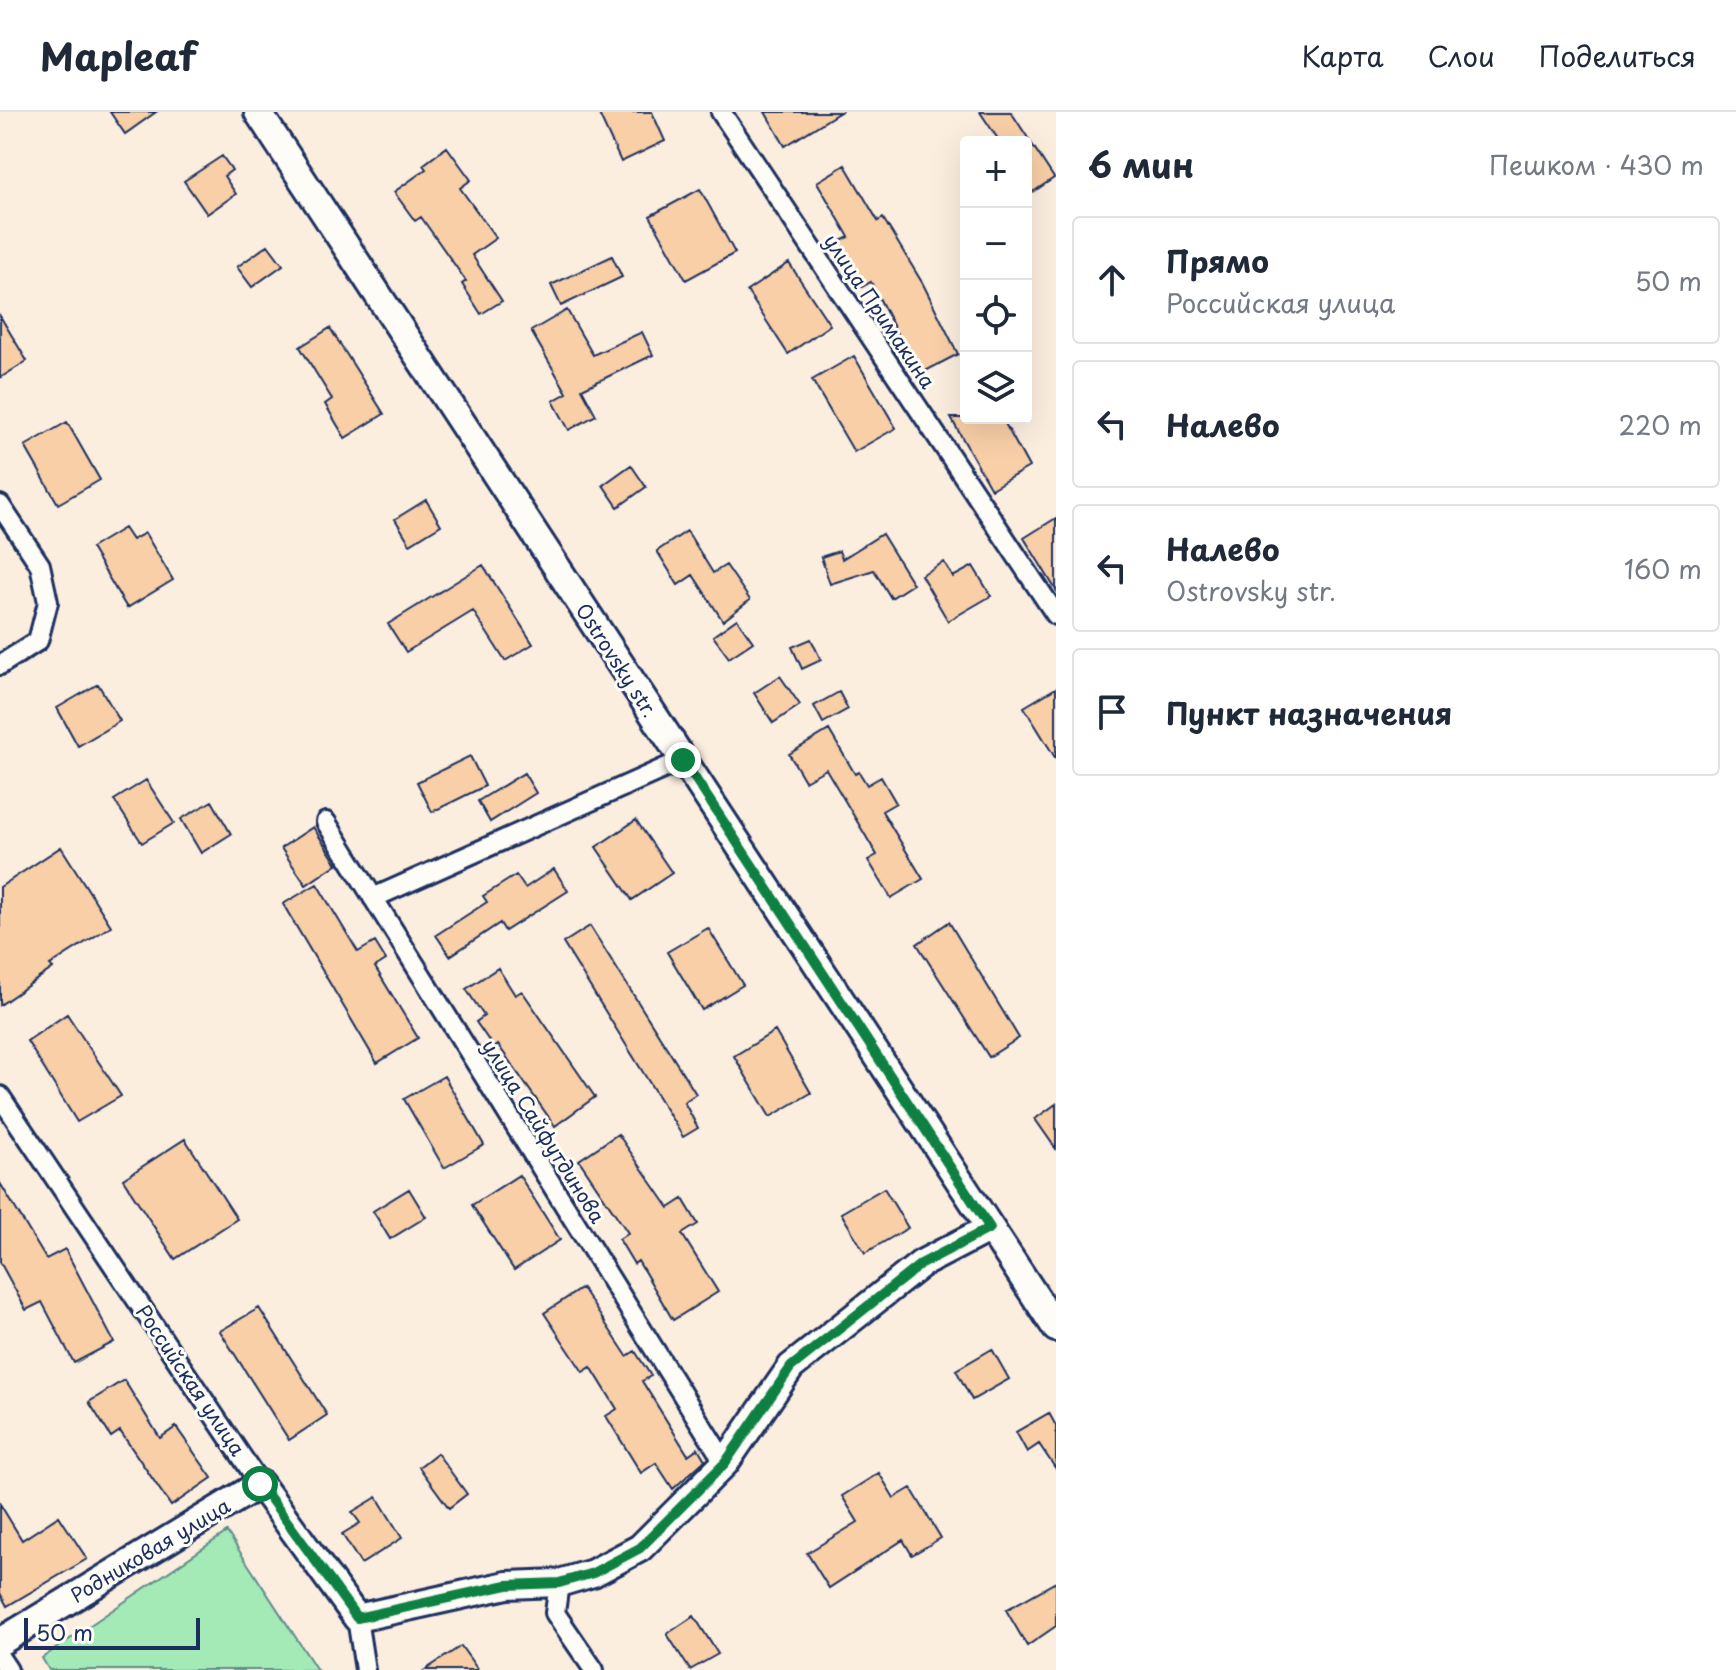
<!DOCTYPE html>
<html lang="ru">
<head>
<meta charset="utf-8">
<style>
  :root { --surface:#fff; --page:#f6f6f7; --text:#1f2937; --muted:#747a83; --line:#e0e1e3 }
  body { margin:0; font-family:"Playpen Sans",sans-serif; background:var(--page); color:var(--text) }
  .controls { position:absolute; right:24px; top:24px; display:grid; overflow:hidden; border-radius:8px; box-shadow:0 8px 32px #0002 }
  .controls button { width:72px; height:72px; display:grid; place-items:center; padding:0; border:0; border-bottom:2px solid var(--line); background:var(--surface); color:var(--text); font:40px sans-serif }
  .scale { position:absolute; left:24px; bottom:20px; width:176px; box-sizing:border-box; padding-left:8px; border:4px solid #1b2f5e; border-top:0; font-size:22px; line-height:28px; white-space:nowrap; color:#1b2f5e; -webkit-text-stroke:6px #fdfcf7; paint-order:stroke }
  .stop { position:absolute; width:24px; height:24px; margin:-18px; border:6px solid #0b8043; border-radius:50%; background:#fff }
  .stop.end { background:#0b8043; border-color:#fff; box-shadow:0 2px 8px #0008 }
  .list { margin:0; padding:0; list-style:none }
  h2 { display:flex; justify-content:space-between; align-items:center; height:104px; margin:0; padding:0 32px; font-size:34px }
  h2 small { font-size:26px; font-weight:400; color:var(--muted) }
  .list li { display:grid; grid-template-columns:52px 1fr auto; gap:24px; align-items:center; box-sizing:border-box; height:128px; margin:0 16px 16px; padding:0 16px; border:2px solid var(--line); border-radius:8px }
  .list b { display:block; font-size:30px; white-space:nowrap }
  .list p { margin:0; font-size:26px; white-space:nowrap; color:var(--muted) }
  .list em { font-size:26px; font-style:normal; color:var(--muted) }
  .icon { flex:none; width:44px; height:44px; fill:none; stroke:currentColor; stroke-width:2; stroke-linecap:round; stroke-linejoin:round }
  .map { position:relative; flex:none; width:1056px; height:1558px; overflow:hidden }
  header { display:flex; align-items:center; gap:48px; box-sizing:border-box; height:112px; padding:0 40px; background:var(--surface); border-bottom:2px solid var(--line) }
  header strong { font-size:38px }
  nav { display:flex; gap:44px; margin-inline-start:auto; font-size:28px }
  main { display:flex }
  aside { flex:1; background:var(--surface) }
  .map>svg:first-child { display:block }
  .green { fill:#a4eab7; stroke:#608c8a; stroke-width:2 }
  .building { fill:#f8cfa7; stroke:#1b2f5e; stroke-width:2 }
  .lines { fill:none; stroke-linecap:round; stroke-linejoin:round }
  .street-casing { stroke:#1b2f5e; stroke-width:24 }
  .secondary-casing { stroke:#1b2f5e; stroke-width:32 }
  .street { stroke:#fdfcf7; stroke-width:18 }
  .secondary { stroke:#fdfcf7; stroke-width:26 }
  .route { stroke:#0b8043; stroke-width:10 }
  .labels { text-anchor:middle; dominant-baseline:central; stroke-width:6; stroke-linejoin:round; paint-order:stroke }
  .street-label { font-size:20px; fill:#1b2f5e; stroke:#fdfcf7 }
</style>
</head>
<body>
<header>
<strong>Mapleaf</strong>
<nav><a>Карта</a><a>Слои</a><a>Поделиться</a></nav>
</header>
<main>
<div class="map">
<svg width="1056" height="1558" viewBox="0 0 1056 1558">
  <rect width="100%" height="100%" fill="#fceedf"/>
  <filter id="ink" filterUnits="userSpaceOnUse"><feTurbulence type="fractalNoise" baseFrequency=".0125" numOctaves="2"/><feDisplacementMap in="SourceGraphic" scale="16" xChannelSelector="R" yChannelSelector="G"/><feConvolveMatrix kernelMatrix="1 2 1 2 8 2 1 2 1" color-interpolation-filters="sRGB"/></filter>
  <g filter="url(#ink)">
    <path class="green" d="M 227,1420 L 317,1558 L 49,1558 L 42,1546 Z"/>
    <path class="building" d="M 110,0 L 156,0 L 125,22 Z
      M 598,0 L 652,0 L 665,29 L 621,50 Z
      M 765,0 L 840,0 L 785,34 Z
      M 980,0 L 1011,0 L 1054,66 L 1033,80 L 1026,70 L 1026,30 L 1000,30 Z
      M 447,35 L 471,68 L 460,76 L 496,126 L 472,143 L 502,189 L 481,202 L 462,172 L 466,169 L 421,105 L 415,109 L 394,80 L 426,57 L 423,53 Z
      M 222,44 L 232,58 L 224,64 L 236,82 L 207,102 L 184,69 Z
      M 845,53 L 878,109 L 883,106 L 923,172 L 958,242 L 918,263 L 871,170 L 862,175 L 837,131 L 849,125 L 817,70 Z
      M 700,77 L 735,141 L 686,168 L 650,104 Z
      M 268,133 L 283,153 L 252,175 L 237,155 Z
      M 612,144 L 622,165 L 561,194 L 551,173 Z
      M 789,151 L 830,213 L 788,242 L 747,179 Z
      M 567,198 L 593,243 L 642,220 L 653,243 L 582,277 L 596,303 L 569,318 L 553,289 L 567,281 L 531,219 Z
      M 0,204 L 27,249 L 0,266 Z
      M 330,216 L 384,302 L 345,326 L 325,292 L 332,287 L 300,235 Z
      M 854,244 L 896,316 L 854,340 L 812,268 Z
      M 951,306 L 1002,306 L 1029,355 L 991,377 Z
      M 67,310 L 100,368 L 58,392 L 25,334 Z
      M 631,353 L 646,375 L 618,395 L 603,373 Z
      M 426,388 L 441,413 L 410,432 L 395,407 Z
      M 1056,406 L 1056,478 L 1024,426 Z
      M 124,416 L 132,428 L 145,421 L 173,468 L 127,496 L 91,436 Z
      M 687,419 L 713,461 L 726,453 L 750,488 L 723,509 L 693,463 L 678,473 L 657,439 Z
      M 882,422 L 913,472 L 891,486 L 874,458 L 830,472 L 821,445 L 839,439 L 842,447 Z
      M 944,450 L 953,465 L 973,454 L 991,484 L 948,509 L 921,463 Z
      M 483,453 L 533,532 L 505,549 L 473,499 L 406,540 L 388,512 Z
      M 737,507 L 753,530 L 729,546 L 713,524 Z
      M 811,527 L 821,548 L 802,557 L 792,535 Z
      M 780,564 L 800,593 L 773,611 L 754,581 Z
      M 98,572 L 120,609 L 78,634 L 57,596 Z
      M 1056,576 L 1056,647 L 1024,595 Z
      M 839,580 L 848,597 L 823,611 L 814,594 Z
      M 829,618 L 855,662 L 859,660 L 867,673 L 881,665 L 896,691 L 882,699 L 923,767 L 891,786 L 868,748 L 877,743 L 826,657 L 805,669 L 789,642 Z
      M 470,644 L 485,674 L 432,700 L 417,670 Z
      M 524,661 L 536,681 L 490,710 L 478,689 Z
      M 146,668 L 174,711 L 142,731 L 114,688 Z
      M 212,689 L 231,722 L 201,741 L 181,707 Z
      M 636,708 L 672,761 L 632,788 L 596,735 Z
      M 313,715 L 337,752 L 306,773 L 281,736 Z
      M 61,735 L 111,814 L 50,853 L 53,856 L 0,893 L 0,775 Z
      M 554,757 L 568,779 L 505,819 L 500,811 L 450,844 L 436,823 L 487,790 L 483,784 L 516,763 L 525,776 Z
      M 317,772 L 358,840 L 375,830 L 386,848 L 375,855 L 418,926 L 377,951 L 283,792 Z
      M 949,810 L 1019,926 L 989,945 L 917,832 Z
      M 590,814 L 696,982 L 684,990 L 698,1016 L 683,1025 L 563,831 Z
      M 708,816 L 743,873 L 702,898 L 667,840 Z
      M 498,856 L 515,883 L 522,879 L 595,985 L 555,1014 L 498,933 L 494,936 L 476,910 L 484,904 L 466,877 Z
      M 67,902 L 121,984 L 77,1010 L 27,929 Z
      M 775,919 L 811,981 L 770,1005 L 734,944 Z
      M 444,964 L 484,1033 L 444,1056 L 404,987 Z
      M 1056,992 L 1056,1037 L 1035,1007 Z
      M 618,1022 L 669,1096 L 683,1087 L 698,1112 L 682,1122 L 718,1180 L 673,1208 L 638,1149 L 634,1152 L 619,1127 L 628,1121 L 579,1048 Z
      M 185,1027 L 237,1107 L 175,1147 L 123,1067 Z
      M 519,1063 L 560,1128 L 514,1158 L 472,1093 Z
      M 0,1071 L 46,1147 L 65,1137 L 114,1230 L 74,1251 L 42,1190 L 26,1198 L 0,1150 Z
      M 884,1076 L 908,1116 L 865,1141 L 841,1101 Z
      M 409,1077 L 426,1105 L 390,1127 L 373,1099 Z
      M 582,1176 L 627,1244 L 635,1239 L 651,1264 L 642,1269 L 688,1343 L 698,1336 L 705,1348 L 673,1377 L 656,1351 L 641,1361 L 606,1304 L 617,1297 L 591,1255 L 583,1260 L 544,1201 Z
      M 259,1196 L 327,1303 L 289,1328 L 220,1219 Z
      M 992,1237 L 1009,1267 L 972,1288 L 956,1258 Z
      M 124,1268 L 160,1326 L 176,1315 L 212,1366 L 171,1394 L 120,1319 L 111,1325 L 89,1290 Z
      M 1049,1301 L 1056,1314 L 1056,1357 L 1039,1332 L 1027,1340 L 1016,1320 Z
      M 437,1341 L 467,1382 L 449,1396 L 419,1355 Z
      M 879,1361 L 894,1386 L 911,1376 L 941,1426 L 912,1443 L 903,1428 L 829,1476 L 807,1441 L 858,1410 L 842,1384 Z
      M 377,1385 L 402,1426 L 361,1452 L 342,1422 L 360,1411 L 352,1400 Z
      M 0,1392 L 22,1428 L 59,1404 L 87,1447 L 7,1494 L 0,1481 Z
      M 1056,1470 L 1056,1514 L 1027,1534 L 1006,1498 Z
      M 694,1504 L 718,1542 L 690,1558 L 667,1522 Z
      M 461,1534 L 478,1558 L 425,1558 Z"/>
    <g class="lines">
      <defs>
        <path id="street" d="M 721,0 L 1056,503
          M 0,393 L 40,453 L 48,490 L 38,529 L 0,553
          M 326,710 L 725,1351
          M 373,786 L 683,648
          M 0,984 L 260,1372
          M 559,1471 L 555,1501 L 594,1558
          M 357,1506 L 365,1558
          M 0,1546 L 8,1558"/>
        <path id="secondary" d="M 258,0 L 1056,1216
          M 0,1530 L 260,1372 L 357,1506 L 507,1473 L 559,1471 L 593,1461 L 640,1436 L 725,1351 L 791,1255 L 921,1152 L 990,1116"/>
      </defs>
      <use href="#street" class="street-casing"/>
      <use href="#secondary" class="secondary-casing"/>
      <use href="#street" class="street"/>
      <use href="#secondary" class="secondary"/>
    </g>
  </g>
  <g class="lines" filter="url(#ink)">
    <path class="route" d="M 260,1372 L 357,1506 L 507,1473 L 559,1471 L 593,1461 L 640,1436 L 725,1351 L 791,1255 L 921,1152 L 990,1116 L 683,648"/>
  </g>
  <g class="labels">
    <g class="street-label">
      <text transform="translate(880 199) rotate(56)">улица Примакина</text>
      <text transform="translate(617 548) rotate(57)">Ostrovsky str.</text>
      <text transform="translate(544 1019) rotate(58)">улица Сайфутдинова</text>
      <text transform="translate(191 1268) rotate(56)">Российская улица</text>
      <text transform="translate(150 1438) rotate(-31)">Родниковая улица</text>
    </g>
  </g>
</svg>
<div class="controls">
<button>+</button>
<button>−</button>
<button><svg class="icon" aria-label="locate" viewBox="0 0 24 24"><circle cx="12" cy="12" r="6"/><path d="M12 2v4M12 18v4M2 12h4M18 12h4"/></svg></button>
<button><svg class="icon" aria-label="layers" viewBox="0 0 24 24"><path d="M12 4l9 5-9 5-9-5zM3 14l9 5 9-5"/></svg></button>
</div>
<div class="scale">50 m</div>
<div class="stop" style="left:260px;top:1372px"></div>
<div class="stop end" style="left:683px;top:648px"></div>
</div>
<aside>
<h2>6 мин<small>Пешком · 430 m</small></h2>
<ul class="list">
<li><svg class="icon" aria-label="ahead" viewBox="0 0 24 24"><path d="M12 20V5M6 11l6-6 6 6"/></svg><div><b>Прямо</b><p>Российская улица</p></div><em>50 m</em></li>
<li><svg class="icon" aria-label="left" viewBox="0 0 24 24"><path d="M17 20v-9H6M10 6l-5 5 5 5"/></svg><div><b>Налево</b></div><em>220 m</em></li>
<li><svg class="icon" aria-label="left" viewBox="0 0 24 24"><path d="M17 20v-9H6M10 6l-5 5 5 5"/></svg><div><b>Налево</b><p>Ostrovsky str.</p></div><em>160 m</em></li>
<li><svg class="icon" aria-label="arrive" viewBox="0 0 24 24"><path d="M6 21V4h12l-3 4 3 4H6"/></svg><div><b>Пункт назначения</b></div></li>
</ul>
</aside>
</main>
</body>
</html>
